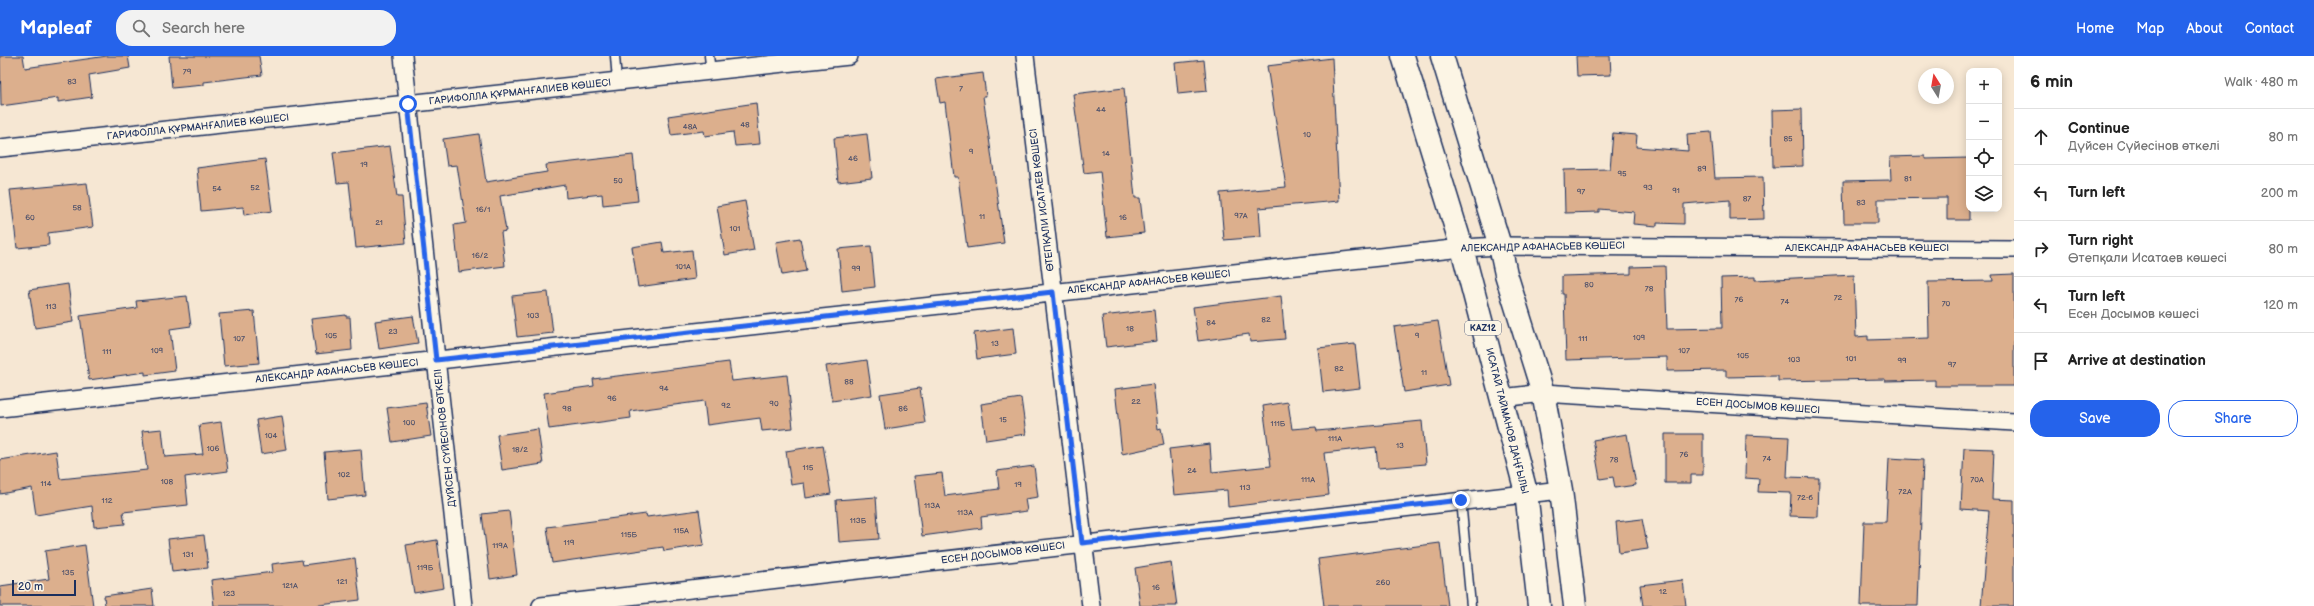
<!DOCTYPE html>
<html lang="en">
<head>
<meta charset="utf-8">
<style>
  :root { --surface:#fff; --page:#f2f2f2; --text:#222; --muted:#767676; --line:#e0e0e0; --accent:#2563eb }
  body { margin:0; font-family:"Balsamiq Sans",sans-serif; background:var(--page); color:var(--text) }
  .controls { position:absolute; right:12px; top:12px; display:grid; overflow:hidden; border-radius:8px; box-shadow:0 2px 10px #0003 }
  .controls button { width:36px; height:36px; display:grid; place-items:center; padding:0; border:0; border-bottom:1px solid var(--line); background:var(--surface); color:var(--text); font:20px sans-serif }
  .compass { position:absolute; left:1918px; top:12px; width:36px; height:36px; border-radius:50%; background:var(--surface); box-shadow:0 2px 10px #0003; rotate:349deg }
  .scale { position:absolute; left:12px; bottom:10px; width:64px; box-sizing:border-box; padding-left:4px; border:2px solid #1b2f5e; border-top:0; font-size:11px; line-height:14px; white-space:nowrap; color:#1b2f5e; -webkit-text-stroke:3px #fcf5e5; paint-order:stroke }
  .stop { position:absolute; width:12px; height:12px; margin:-9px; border:3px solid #2563eb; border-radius:50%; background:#fff }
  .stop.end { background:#2563eb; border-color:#fff; box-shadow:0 1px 4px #0008 }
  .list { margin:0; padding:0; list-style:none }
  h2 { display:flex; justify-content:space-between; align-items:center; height:52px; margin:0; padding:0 16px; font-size:17px }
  h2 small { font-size:13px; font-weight:400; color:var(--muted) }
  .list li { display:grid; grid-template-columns:26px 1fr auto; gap:12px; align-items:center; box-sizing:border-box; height:56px; padding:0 16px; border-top:1px solid var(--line) }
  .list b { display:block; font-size:15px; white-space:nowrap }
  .list p { margin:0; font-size:13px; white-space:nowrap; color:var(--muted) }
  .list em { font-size:13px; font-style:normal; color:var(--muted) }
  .actions { display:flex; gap:8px; padding:12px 16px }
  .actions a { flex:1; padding:9px 0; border:1px solid var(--accent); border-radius:16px; text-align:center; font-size:14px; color:var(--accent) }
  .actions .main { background:var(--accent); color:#fff }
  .icon { flex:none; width:22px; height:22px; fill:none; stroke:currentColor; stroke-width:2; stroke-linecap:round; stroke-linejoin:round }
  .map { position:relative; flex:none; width:2014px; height:550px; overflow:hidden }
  header { display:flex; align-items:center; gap:24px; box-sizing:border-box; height:56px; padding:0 20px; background:var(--accent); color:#fff }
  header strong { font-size:19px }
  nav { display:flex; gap:22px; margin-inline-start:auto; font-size:14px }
  .search { width:280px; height:36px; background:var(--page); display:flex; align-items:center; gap:10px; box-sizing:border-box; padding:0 14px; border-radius:16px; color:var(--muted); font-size:15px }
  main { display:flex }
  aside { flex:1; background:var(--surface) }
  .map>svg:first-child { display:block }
  .building { fill:#dcaf8d; stroke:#1b2f5e }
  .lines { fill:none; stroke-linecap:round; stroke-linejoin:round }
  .lane-casing { stroke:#1b2f5e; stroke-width:11 }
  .street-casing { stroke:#1b2f5e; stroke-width:20 }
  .primary-casing { stroke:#1b2f5e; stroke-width:25 }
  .lane { stroke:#fcf5e5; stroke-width:8 }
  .street { stroke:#fcf5e5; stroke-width:17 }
  .primary { stroke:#fcf5e5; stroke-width:22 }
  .route { stroke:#2563eb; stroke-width:5 }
  .labels { text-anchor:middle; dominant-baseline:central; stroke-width:3; stroke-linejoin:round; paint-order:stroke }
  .number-label { font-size:8px; fill:#4b4f6a }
  .shield { fill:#fcf5e5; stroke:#5e6a86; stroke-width:1 }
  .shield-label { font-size:9px; font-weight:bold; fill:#1b2f5e }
  .street-label { font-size:10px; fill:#1b2f5e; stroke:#fcf5e5 }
</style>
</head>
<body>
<header>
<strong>Mapleaf</strong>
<div class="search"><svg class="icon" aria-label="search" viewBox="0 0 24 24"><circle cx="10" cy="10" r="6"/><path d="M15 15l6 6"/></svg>Search here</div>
<nav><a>Home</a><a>Map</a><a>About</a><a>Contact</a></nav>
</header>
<main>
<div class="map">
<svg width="2014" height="550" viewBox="0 0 2014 550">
  <rect width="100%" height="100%" fill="#f6e7d3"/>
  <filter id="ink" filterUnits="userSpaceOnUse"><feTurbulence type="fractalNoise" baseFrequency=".025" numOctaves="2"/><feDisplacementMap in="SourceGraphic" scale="8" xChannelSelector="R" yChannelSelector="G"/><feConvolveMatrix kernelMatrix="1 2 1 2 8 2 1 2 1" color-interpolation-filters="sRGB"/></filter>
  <g filter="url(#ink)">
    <path class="building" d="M 0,0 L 23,0 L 25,12 L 107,0 L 128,0 L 130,12 L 89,19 L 92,41 L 58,46 L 58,42 L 1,50 Z
      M 169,0 L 259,0 L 262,19 L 204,26 L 204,29 L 172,32 Z
      M 1576,0 L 1610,0 L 1611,19 L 1577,20 Z
      M 1332,2 L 1339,145 L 1259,152 L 1261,181 L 1224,184 L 1220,137 L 1286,131 L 1267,10 Z
      M 1204,4 L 1207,35 L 1178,38 L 1175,7 Z
      M 983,17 L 986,40 L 983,40 L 1004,187 L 967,192 L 958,121 L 954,121 L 945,46 L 940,47 L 936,23 Z
      M 1124,32 L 1135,142 L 1140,142 L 1144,177 L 1107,181 L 1100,115 L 1084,117 L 1073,38 Z
      M 756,47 L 760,88 L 735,90 L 733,76 L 705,80 L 704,75 L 671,79 L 668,60 Z
      M 1802,53 L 1803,110 L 1773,111 L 1772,54 Z
      M 1711,76 L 1715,122 L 1763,121 L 1764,163 L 1730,164 L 1730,144 L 1684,148 L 1684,168 L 1657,167 L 1657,170 L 1633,168 L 1634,156 L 1599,153 L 1599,156 L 1565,157 L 1564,114 L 1610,113 L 1613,77 L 1637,79 L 1636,91 L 1688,95 L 1687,78 Z
      M 479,78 L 486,126 L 547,116 L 546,109 L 633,99 L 638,145 L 603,149 L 602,138 L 566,142 L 565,129 L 500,140 L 506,175 L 501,176 L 505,210 L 459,216 L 454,169 L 466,167 L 457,109 L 447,110 L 443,83 Z
      M 867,78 L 872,122 L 838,126 L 834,82 Z
      M 390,90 L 397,141 L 402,141 L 406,187 L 356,192 L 349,126 L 337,127 L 333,97 Z
      M 1925,100 L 1925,103 L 1969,102 L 1969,164 L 1947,164 L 1947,142 L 1878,143 L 1878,167 L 1844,167 L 1843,125 L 1891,124 L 1890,101 Z
      M 265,103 L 272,155 L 244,159 L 243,151 L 201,155 L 197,112 Z
      M 87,127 L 93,171 L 48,177 L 49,189 L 17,192 L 10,134 Z
      M 745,145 L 754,194 L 725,199 L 717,150 Z
      M 800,182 L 806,215 L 782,219 L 776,186 Z
      M 662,186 L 664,197 L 692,194 L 695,223 L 638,231 L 632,191 Z
      M 871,190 L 875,231 L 842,235 L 838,193 Z
      M 1665,210 L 1667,273 L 1722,272 L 1721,222 L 1755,221 L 1755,224 L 1854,219 L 1856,281 L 1868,280 L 1868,284 L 1929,282 L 1928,226 L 1993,225 L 1992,219 L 2014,218 L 2014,330 L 1935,330 L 1935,324 L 1885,325 L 1885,323 L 1778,325 L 1778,320 L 1726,321 L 1726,314 L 1667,315 L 1667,301 L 1566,304 L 1564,238 L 1562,238 L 1562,220 L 1631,218 L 1631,211 Z
      M 68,228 L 73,266 L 35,272 L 29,234 Z
      M 548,236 L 553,277 L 517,281 L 512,240 Z
      M 187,240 L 191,270 L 170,273 L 175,315 L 145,319 L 145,316 L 89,324 L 80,260 L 137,252 L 136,245 Z
      M 1281,240 L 1285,283 L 1250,286 L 1249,278 L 1198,285 L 1193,251 Z
      M 1154,254 L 1157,285 L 1106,291 L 1102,260 Z
      M 254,255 L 259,307 L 224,310 L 219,258 Z
      M 346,259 L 346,261 L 350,261 L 352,294 L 316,298 L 311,263 Z
      M 413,260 L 418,287 L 379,293 L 375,265 Z
      M 1438,265 L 1449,329 L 1404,336 L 1394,271 Z
      M 1013,272 L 1016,298 L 977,303 L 974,277 Z
      M 1355,288 L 1360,332 L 1323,336 L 1318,292 Z
      M 867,304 L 872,339 L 832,345 L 826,310 Z
      M 729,306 L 732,325 L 787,319 L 793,372 L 762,375 L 760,362 L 707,369 L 704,345 L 630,355 L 631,362 L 549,373 L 544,337 L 594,330 L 593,323 Z
      M 1153,328 L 1158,373 L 1161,372 L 1164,389 L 1122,398 L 1115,333 Z
      M 920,332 L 925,367 L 885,373 L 880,338 Z
      M 1021,342 L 1026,378 L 986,384 L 981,348 Z
      M 1288,346 L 1292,373 L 1316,371 L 1317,375 L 1422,365 L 1426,408 L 1378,412 L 1376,391 L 1324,397 L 1329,439 L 1228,451 L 1227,434 L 1174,439 L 1169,393 L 1210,388 L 1212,416 L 1271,410 L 1263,350 Z
      M 426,347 L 431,380 L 392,386 L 387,352 Z
      M 282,360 L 287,394 L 261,398 L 256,364 Z
      M 221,366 L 228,415 L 185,421 L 188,449 L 123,456 L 125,468 L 94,471 L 92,450 L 36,459 L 32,432 L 0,438 L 0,404 L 56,395 L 60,423 L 147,414 L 142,375 L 162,373 L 165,401 L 203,398 L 199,369 Z
      M 538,373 L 543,408 L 502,414 L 497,379 Z
      M 1627,378 L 1636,429 L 1615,432 L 1613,421 L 1600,423 L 1593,384 Z
      M 1665,378 L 1703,378 L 1703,419 L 1691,419 L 1691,427 L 1665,427 Z
      M 1746,379 L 1789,381 L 1787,421 L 1819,422 L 1818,461 L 1790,460 L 1791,437 L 1758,436 L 1759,423 L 1745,422 Z
      M 823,389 L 831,438 L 806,442 L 804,427 L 791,429 L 786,395 Z
      M 1964,392 L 1994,393 L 1992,443 L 2014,444 L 2014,550 L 1981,550 L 1989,455 L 1961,453 Z
      M 361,393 L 365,439 L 328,443 L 324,396 Z
      M 1889,402 L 1923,404 L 1918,550 L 1861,550 L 1864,466 L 1886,466 Z
      M 1034,410 L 1038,441 L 1025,443 L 1027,455 L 981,461 L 982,472 L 922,480 L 914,420 L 942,417 L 945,440 L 999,433 L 997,415 Z
      M 876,441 L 879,483 L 839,486 L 836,444 Z
      M 699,454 L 704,489 L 664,495 L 663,491 L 552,507 L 547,471 L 646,458 L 647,461 Z
      M 509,455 L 517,519 L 490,523 L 482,458 Z
      M 1642,463 L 1648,493 L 1619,497 L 1616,466 Z
      M 204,479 L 208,512 L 172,516 L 168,483 Z
      M 437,484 L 444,532 L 414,537 L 406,489 Z
      M 1440,487 L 1448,550 L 1324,550 L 1318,503 Z
      M 85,489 L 93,550 L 0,550 L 0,530 L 49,523 L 45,495 Z
      M 355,502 L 360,544 L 312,550 L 214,550 L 211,524 L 273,516 L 272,508 L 302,504 L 303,509 Z
      M 1171,506 L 1177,550 L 1140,550 L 1135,512 Z
      M 1683,524 L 1686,550 L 1643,550 L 1640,529 Z
      M 152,533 L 154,550 L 105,550 L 104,540 Z"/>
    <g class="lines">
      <defs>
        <path id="lane" d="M 615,0 L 617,25
          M 709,0 L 711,15
          M 1461,444 L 1471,550"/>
        <path id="street" d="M 403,0 L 463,550
          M 1025,0 L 1091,550
          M 0,92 L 849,0
          M 1502,342 L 1543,337 L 2014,366
          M 0,352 L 1462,192 L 1500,190 L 2014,193
          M 541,550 L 1561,434"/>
        <path id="primary" d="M 1403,0 L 1462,192 L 1526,436 L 1539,550
          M 1442,0 L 1500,190 L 1506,218 L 1543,337 L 1561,434 L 1575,550"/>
      </defs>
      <use href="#lane" class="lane-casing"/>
      <use href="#street" class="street-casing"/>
      <use href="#primary" class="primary-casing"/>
      <use href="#lane" class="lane"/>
      <use href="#street" class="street"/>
      <use href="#primary" class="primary"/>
    </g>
  </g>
  <g class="lines" filter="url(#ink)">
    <path class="route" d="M 408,48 L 436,304 L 1053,236 L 1082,487 L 1461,444"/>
  </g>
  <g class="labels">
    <g class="number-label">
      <text x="187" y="15">79</text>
      <text x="72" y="25">83</text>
      <text x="961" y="32">7</text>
      <text x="1101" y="53">44</text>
      <text x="745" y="68">48</text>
      <text x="690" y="70">48А</text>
      <text x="1307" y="78">10</text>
      <text x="1788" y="82">85</text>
      <text x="971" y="95">9</text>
      <text x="1106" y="97">14</text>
      <text x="853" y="102">46</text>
      <text x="364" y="108">19</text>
      <text x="1702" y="112">89</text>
      <text x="1622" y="117">95</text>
      <text x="1908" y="122">81</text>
      <text x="618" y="124">50</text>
      <text x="255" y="131">52</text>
      <text x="1648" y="131">93</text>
      <text x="217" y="132">54</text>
      <text x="1676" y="134">91</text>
      <text x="1581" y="135">97</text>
      <text x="1747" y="142">87</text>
      <text x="1861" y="146">83</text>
      <text x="77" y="151">58</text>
      <text x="483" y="153">16/1</text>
      <text x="1241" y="159">97А</text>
      <text x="982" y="160">11</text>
      <text x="30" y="161">60</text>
      <text x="1123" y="161">16</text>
      <text x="379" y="166">21</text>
      <text x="735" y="172">101</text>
      <text x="480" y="199">16/2</text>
      <text x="683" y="210">101А</text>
      <text x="856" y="212">99</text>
      <text x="1589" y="228">80</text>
      <text x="1649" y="232">78</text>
      <text x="1838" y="241">72</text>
      <text x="1739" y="243">76</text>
      <text x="1785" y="245">74</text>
      <text x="1946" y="247">70</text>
      <text x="51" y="250">113</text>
      <text x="533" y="259">103</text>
      <text x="1266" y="263">82</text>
      <text x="1211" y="266">84</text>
      <text x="1130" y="272">18</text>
      <text x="393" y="275">23</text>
      <text x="331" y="279">105</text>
      <text x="1417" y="279">9</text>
      <text x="1639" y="281">109</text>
      <text x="239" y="282">107</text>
      <text x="1583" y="282">111</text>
      <text x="995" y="287">13</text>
      <text x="157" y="294">109</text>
      <text x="1684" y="294">107</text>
      <text x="107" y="295">111</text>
      <text x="1743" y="299">105</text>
      <text x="1851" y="302">101</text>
      <text x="1794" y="303">103</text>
      <text x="1902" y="304">99</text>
      <text x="1952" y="308">97</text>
      <text x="1339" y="312">82</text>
      <text x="1424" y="316">11</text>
      <text x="849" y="325">88</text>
      <text x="664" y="332">94</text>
      <text x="612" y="342">96</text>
      <text x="1136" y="345">22</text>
      <text x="774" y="347">90</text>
      <text x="726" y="349">92</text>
      <text x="567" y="352">98</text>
      <text x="903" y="352">86</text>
      <text x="1003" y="363">15</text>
      <text x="409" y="366">100</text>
      <text x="1278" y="367">111Б</text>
      <text x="271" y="379">104</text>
      <text x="1335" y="382">111А</text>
      <text x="1400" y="389">13</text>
      <text x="213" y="392">106</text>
      <text x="520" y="393">18/2</text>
      <text x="1684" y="398">76</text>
      <text x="1767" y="402">74</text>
      <text x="1614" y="403">78</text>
      <text x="808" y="411">115</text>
      <text x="1192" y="414">24</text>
      <text x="344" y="418">102</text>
      <text x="1308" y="423">111А</text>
      <text x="1977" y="423">70А</text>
      <text x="167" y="425">108</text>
      <text x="46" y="427">114</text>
      <text x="1018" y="428">19</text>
      <text x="1245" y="431">113</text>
      <text x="1905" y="435">72А</text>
      <text x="1805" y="441">72-б</text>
      <text x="107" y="444">112</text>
      <text x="932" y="449">113А</text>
      <text x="965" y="456">113А</text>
      <text x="858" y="464">113Б</text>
      <text x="681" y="474">115А</text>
      <text x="629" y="478">115Б</text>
      <text x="569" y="486">119</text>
      <text x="500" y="489">119А</text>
      <text x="188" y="498">131</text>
      <text x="425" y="511">119Б</text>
      <text x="68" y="516">135</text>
      <text x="342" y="525">121</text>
      <text x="1383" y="526">260</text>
      <text x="290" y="529">121А</text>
      <text x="1156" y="531">16</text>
      <text x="1663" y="535">12</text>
      <text x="229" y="537">123</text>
    </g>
    <rect class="shield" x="1465" y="265" width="36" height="14" rx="3"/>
    <g class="shield-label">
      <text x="1483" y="272">KAZ12</text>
    </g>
    <g class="street-label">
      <text transform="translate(520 36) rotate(-6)">ГАРИФОЛЛА ҚҰРМАНҒАЛИЕВ КӨШЕСІ</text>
      <text transform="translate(198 71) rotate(-6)">ГАРИФОЛЛА ҚҰРМАНҒАЛИЕВ КӨШЕСІ</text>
      <text transform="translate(1042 144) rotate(-97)">ӨТЕПҚАЛИ ИСАТАЕВ КӨШЕСІ</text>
      <text transform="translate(1543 191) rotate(-1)">АЛЕКСАНДР АФАНАСЬЕВ КӨШЕСІ</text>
      <text x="1867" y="192">АЛЕКСАНДР АФАНАСЬЕВ КӨШЕСІ</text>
      <text transform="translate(1149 226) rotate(-6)">АЛЕКСАНДР АФАНАСЬЕВ КӨШЕСІ</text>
      <text transform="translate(337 315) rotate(-6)">АЛЕКСАНДР АФАНАСЬЕВ КӨШЕСІ</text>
      <text transform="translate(1758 350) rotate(4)">ЕСЕН ДОСЫМОВ КӨШЕСІ</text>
      <text transform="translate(1507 365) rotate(76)">ИСАТАЙ ТАЙМАНОВ ДАҢҒЫЛЫ</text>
      <text transform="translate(445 382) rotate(-96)">ДҮЙСЕН СҮЙЕСІНОВ ӨТКЕЛІ</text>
      <text transform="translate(1003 497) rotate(-7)">ЕСЕН ДОСЫМОВ КӨШЕСІ</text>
    </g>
  </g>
</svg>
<div class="controls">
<button>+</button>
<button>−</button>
<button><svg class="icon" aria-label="locate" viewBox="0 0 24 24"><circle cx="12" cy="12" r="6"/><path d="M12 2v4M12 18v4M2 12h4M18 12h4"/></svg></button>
<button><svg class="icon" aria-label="layers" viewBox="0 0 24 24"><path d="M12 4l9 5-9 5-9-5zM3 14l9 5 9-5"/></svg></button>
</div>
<svg class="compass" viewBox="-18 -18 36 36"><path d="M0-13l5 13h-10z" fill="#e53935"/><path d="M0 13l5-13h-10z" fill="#767676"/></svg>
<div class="scale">20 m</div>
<div class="stop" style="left:408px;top:48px"></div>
<div class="stop end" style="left:1461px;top:444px"></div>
</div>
<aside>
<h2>6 min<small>Walk · 480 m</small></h2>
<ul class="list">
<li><svg class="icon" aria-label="ahead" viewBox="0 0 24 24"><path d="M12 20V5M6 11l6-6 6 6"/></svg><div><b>Continue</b><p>Дүйсен Сүйесінов өткелі</p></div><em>80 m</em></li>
<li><svg class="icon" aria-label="left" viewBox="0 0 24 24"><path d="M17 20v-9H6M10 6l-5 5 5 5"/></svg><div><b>Turn left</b></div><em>200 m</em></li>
<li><svg class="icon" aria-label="right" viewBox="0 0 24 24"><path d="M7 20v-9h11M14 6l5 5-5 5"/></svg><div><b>Turn right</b><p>Өтепқали Исатаев көшесі</p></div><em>80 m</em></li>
<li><svg class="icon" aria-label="left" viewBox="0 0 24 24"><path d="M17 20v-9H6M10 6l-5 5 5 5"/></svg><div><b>Turn left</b><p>Есен Досымов көшесі</p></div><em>120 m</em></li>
<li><svg class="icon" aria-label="arrive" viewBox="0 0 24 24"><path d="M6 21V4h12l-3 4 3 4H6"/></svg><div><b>Arrive at destination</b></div></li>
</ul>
<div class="actions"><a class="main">Save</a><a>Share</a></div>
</aside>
</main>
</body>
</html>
